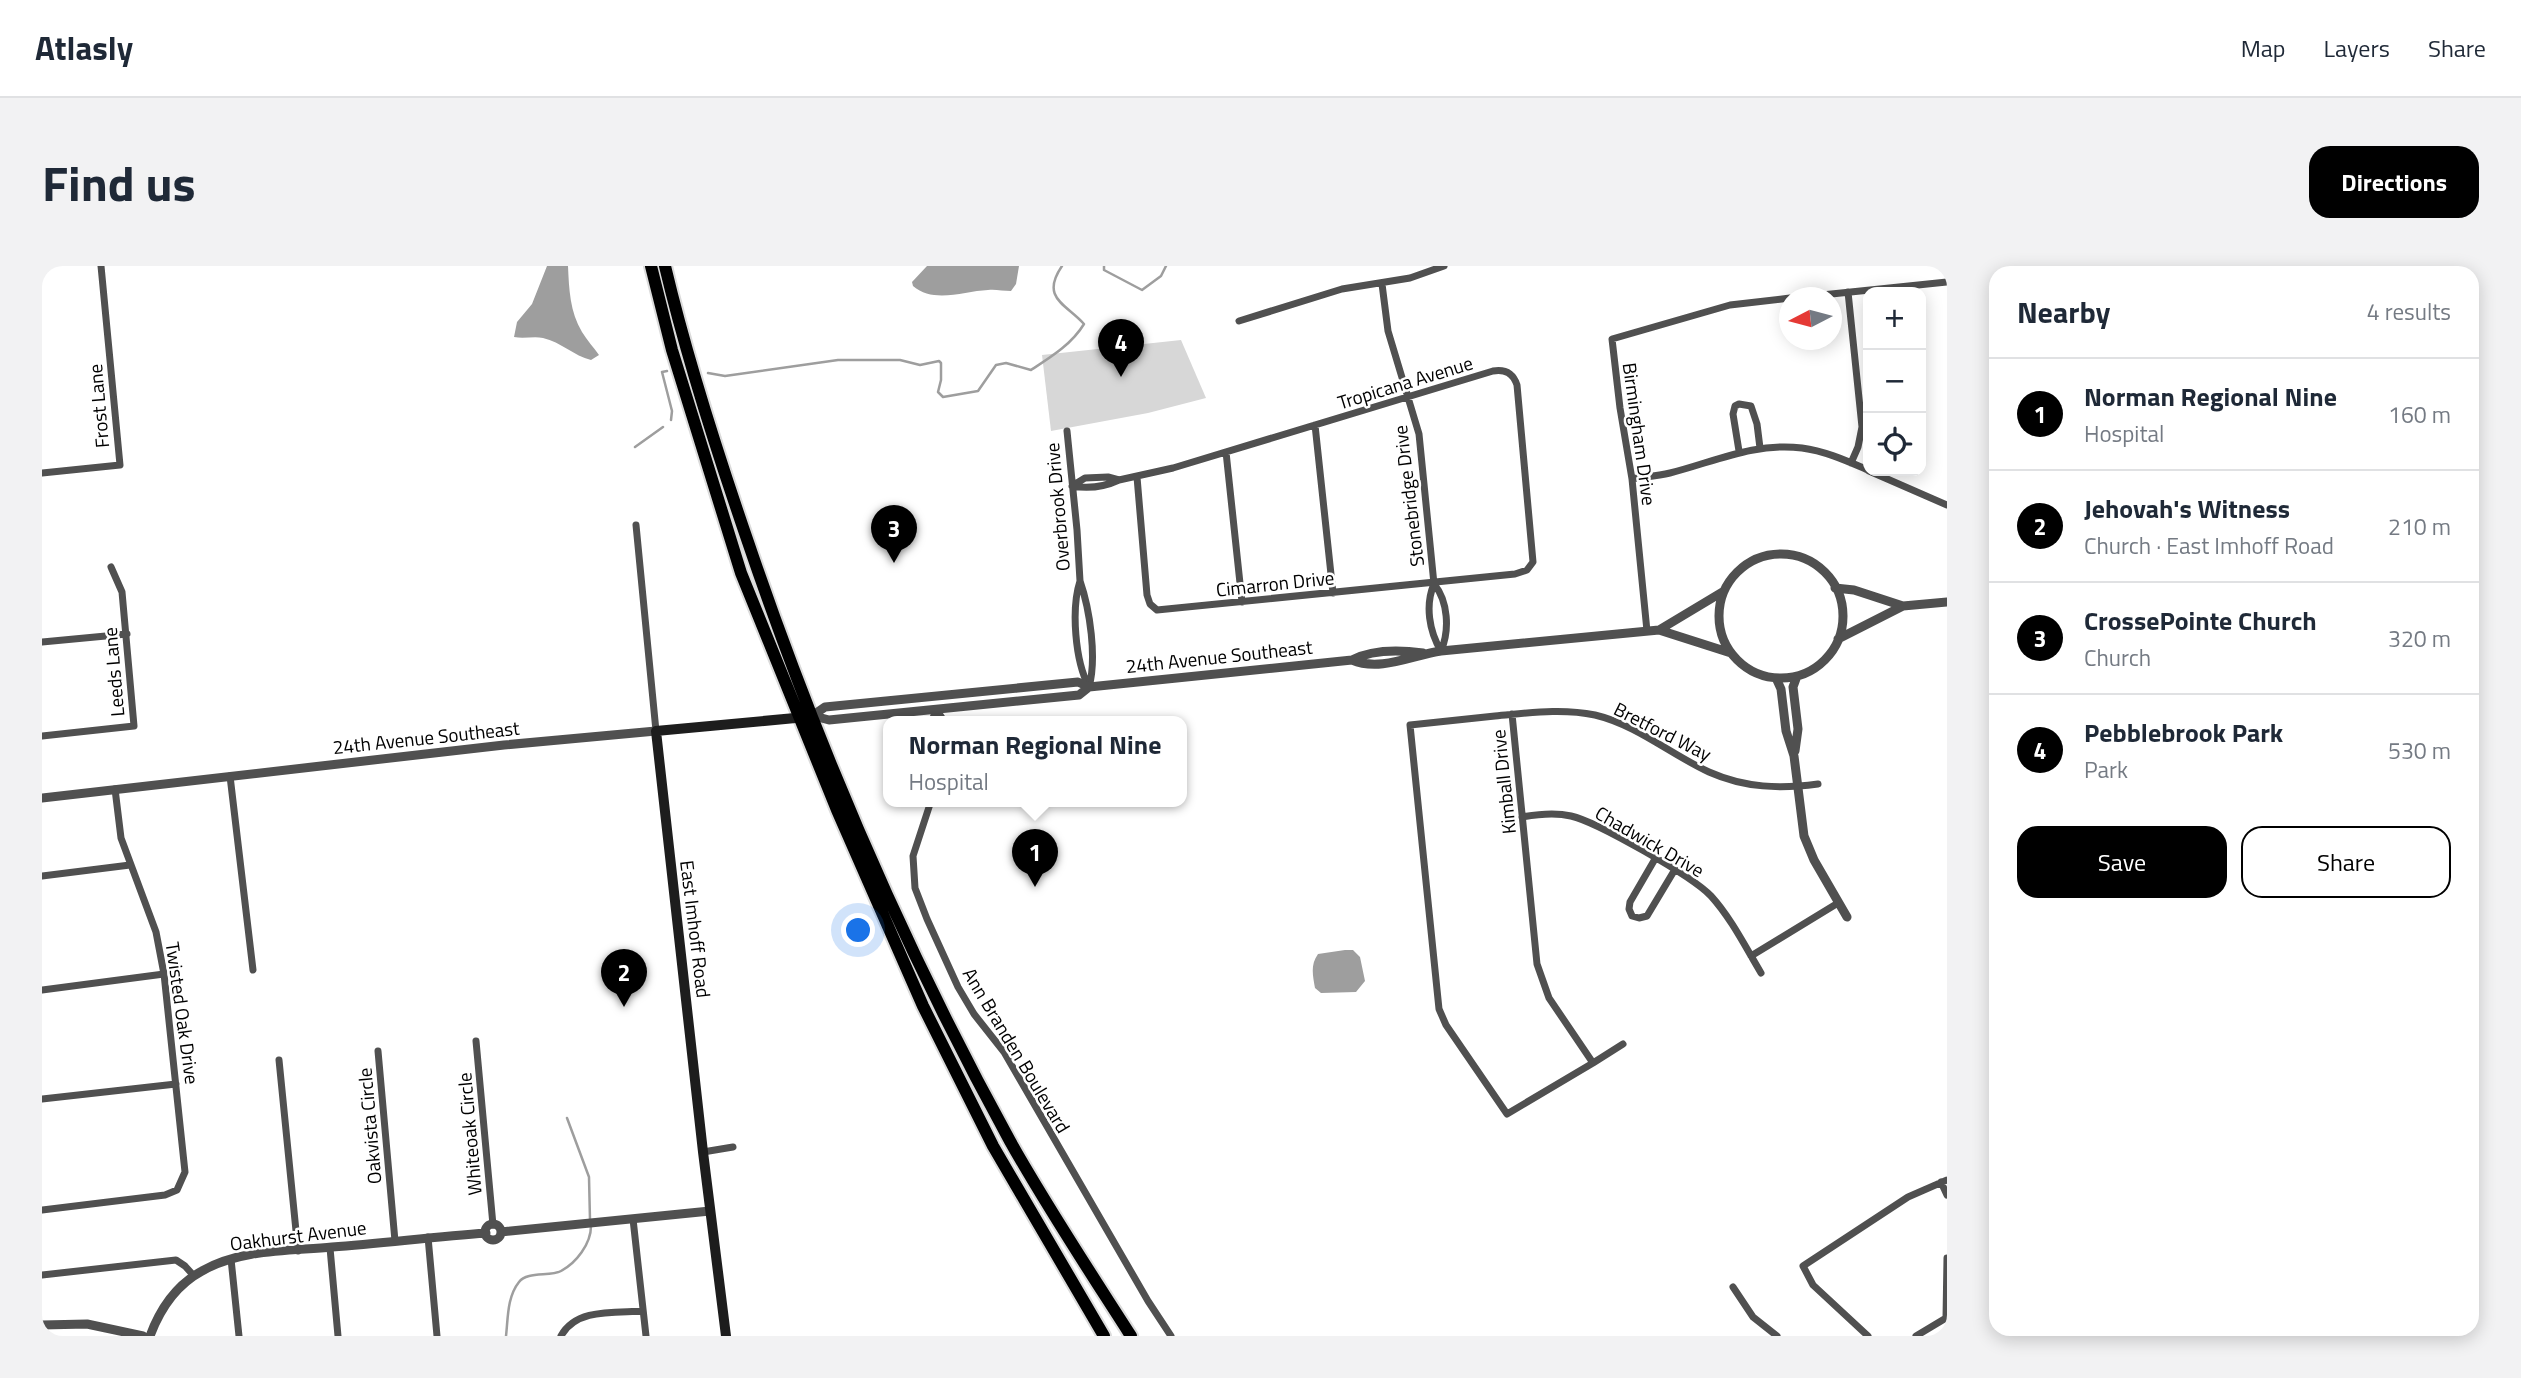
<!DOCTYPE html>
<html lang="en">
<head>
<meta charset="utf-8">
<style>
  :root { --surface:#fff; --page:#f2f2f3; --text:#1f2937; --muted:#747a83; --line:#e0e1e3; --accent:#000 }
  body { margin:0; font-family:"Titillium Web",sans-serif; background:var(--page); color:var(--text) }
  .controls { position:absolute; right:21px; top:21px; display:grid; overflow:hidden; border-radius:14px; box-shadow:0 4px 18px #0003 }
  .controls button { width:63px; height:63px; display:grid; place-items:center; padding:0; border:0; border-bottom:2px solid var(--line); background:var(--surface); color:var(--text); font:35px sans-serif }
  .compass { position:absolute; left:1737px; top:21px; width:63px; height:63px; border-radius:50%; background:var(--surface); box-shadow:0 4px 18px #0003; rotate:264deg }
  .you { position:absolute; left:817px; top:665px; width:24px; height:24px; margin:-18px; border:5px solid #fff; border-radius:50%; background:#1a73e8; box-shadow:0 0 0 10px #1a73e833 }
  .badge { display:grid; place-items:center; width:46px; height:46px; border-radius:50%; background:var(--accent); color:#fff; font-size:23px; font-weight:700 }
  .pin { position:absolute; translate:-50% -58px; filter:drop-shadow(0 2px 4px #0008) }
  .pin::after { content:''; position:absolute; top:37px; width:24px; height:21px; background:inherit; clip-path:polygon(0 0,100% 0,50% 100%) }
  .popup { position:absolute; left:841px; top:450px; width:304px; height:91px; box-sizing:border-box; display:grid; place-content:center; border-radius:14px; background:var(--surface); filter:drop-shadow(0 2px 5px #0005); font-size:23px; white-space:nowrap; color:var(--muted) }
  .popup b { font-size:26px; color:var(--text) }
  .popup::after { content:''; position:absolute; left:50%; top:100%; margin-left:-14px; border:14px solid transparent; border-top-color:var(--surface) }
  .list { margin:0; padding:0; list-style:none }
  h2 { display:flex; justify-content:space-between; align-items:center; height:91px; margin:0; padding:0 28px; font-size:30px }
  h2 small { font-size:23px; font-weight:400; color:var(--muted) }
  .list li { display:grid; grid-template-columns:46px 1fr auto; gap:21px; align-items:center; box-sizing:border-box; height:112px; padding:0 28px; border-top:2px solid var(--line) }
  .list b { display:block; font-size:26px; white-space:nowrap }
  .list p { margin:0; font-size:23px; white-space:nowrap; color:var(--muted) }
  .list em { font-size:23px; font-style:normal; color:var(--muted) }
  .actions { display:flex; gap:14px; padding:21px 28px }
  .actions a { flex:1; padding:16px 0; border:2px solid var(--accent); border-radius:21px; text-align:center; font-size:24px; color:var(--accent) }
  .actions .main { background:var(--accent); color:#fff }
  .icon { flex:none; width:38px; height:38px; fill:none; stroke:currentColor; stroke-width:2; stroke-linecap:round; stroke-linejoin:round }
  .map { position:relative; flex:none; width:1905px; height:1070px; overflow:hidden; border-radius:21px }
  header { display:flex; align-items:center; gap:42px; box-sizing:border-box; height:98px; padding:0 35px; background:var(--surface); border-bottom:2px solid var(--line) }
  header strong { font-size:33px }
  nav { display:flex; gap:38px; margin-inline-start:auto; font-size:24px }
  .intro { display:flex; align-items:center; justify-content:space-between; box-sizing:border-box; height:168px; padding:0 42px }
  h1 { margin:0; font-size:49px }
  .button { padding:18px 32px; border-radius:21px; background:var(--accent); color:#fff; font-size:24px; font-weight:700 }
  main { display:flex; gap:42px; padding:0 42px }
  aside { flex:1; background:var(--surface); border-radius:21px; box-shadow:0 4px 18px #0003 }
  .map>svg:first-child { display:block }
  .green { fill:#d7d7d7 }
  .water { fill:#9e9e9e }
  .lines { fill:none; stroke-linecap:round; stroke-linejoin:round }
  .stream { stroke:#9e9e9e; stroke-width:2.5 }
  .trunk-casing { stroke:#dbdbdb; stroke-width:16 }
  .minor { stroke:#505050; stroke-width:7 }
  .tertiary { stroke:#505050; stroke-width:9 }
  .secondary { stroke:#1d1d1d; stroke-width:10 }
  .trunk { stroke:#000; stroke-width:12 }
  .labels { text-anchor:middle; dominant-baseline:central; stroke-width:5; stroke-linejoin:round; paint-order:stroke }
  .street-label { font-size:19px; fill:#000; stroke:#fff }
</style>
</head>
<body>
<header>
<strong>Atlasly</strong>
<nav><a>Map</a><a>Layers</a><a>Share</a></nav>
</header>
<div class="intro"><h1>Find us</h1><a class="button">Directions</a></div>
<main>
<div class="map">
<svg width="1905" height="1070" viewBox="0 0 1905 1070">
  <rect width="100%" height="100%" fill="#fff"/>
  <path class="green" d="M 1139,74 L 1164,132 L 1106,147 L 1009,165 L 1000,89 Z"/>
  <path class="water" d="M 505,0 L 526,0 C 527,23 528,46 540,66 C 545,74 552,82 557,89 L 549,94 C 532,90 519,76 501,72 C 492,70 482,73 472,71 L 475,56 L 490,38 Z
    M 885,0 L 977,0 L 974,18 L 969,25 C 961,25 953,23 946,24 C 922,25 892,38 871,20 L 870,16 Z
    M 1303,684 L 1311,684 L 1318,691 L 1323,715 L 1314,726 L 1279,727 L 1273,722 C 1271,710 1268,699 1276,688 Z"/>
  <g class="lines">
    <path class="stream" d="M 1062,0 L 1062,4 L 1100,24 L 1119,10 L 1124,0
      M 625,105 L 620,106 L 630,145 L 629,154
      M 666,107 L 683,110 L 796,94 L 858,94 L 878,99 L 897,95 L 899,97 L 899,114 L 896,126 L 901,131 L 936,125 L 954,99 L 964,97 L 989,104 C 1009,91 1030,78 1042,58 C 1024,38 998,32 1020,0
      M 593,181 L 621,161
      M 525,852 L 547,911 L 548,954
      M 464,1070 C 466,1053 465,1031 477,1016 C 485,1005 508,1011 519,1005 C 534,997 549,978 549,960"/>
    <defs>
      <path id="trunk" d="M 609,0 L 630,84 L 699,307 L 795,544 L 881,740 L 951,880 L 1062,1070
        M 623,0 C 645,93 675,186 706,276 C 776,482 863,684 968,875 C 1005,941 1048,1006 1089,1070"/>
    </defs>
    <use href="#trunk" class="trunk-casing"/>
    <path class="minor" d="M 1340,18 L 1346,65 L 1377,168 L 1392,318 C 1383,339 1387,365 1399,385
      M 1806,26 L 1820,161 L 1816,181 L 1809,197
      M 1751,32 L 1905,16
      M 1197,55 L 1300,23 L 1368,12 L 1402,0
      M 1273,159 L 1291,327
      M 1025,165 L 1035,264 L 1038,315
      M 1697,185 L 1691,148 L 1693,140 L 1697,138 L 1709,140 L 1715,158 L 1718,182
      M 1184,186 L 1200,336
      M 1827,205 L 1905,239
      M 0,207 L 78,199 L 59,0
      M 1066,211 L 1077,214 C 1062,221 1047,223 1030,220 L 1043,212 Z
      M 1590,213 C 1602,211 1615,210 1628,207 C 1672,196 1712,176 1760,182 C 1783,185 1805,195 1826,204
      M 1077,214 L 1131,202 L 1451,105 C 1463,103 1471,107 1475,119 L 1491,296 L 1485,304 L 1473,308 L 1115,344 L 1108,338 L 1105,329 L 1095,211
      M 594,259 L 614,465
      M 1038,315 C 1048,344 1055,392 1047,421 C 1033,395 1029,343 1038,315 Z
      M 1392,318 C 1406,335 1408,364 1399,385
      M 1605,365 L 1590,213 L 1578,142 L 1570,73 L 1688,39 L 1748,32
      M 0,376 L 85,368
      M 894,443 L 902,455
      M 1470,448 L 1495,698 L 1507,732 L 1551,797 L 1465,848 L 1404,759 L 1397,743 L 1368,459 C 1396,456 1425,453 1453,450 C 1487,447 1519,442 1553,449 C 1595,459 1628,488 1667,506 C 1703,522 1738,523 1776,518
      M 890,455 L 894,443
      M 0,470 L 92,460 L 80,326 L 69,301
      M 188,510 L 211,704
      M 889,535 L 871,590 L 873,622 L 885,653 L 916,721 L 932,748 L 962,786 L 1106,1035 L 1129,1070
      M 1480,551 C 1496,548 1513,546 1529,550 C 1555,556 1650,610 1669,630 C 1689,652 1704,682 1719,707
      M 1613,593 L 1588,636 L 1587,643 L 1590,650 L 1597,652 L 1605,650 L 1632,605
      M 0,610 L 88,599
      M 1709,690 L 1796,637
      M 0,724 L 122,708
      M 434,775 L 451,959
      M 336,785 L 353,975
      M 237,794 L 256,985
      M 1551,797 L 1581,778
      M 0,833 L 134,818
      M 661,886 L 691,881
      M 1899,916 L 1905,929
      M 0,944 L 123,929 L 135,924 L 143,906 L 122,708 L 114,666 L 79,572 L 73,523
      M 591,953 L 604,1070
      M 386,971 L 395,1070
      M 288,982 L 296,1070
      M 189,993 L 197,1070
      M 0,1009 L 134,994 L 143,1000 L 152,1010
      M 1691,1021 L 1711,1051 L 1735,1070
      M 519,1070 C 534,1042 573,1047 601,1045
      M 1826,1070 L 1771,1019 L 1761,1000 L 1866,931 L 1905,914
      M 1874,1070 L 1904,1052 L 1905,992"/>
    <path class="tertiary" d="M1677 350a62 62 0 1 1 124 0a62 62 0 1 1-124 0Z
      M 1793,322 L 1812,324 L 1861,340
      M 1617,364 L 1689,387
      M 1796,373 L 1861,340 L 1905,336
      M 1310,394 C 1338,406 1371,389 1399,385 L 1617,364 L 1682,325
      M 1734,412 L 1739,423 L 1744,465 L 1752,490 L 1762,570 L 1772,594 L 1805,651
      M 770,450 L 783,441 L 1036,416 L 1047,421 L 1310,394 C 1331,383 1359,384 1381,387
      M 772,450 L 787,454 L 1037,429 L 1047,421
      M 1753,485 L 1756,463 L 1751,421 L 1755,410
      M 0,532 L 462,479 L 614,465
      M443 966a8 8 0 1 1 16 0a8 8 0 1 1-16 0Z
      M 459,966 L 668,945
      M 0,1059 L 45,1058 L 101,1070
      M 108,1070 C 118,1043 134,1019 160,1005 C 198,983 247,985 290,981 C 341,977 392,971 444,967"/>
    <path class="secondary" d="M 684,1070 L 661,886 L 614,465 L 764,451"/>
    <use href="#trunk" class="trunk"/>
  </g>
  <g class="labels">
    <g class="street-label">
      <text transform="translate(1363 116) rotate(-17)">Tropicana Avenue</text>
      <text transform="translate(56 140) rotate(-95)">Frost Lane</text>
      <text transform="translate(1598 168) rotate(82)">Birmingham Drive</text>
      <text transform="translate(1366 230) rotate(-97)">Stonebridge Drive</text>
      <text transform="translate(1015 241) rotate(-95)">Overbrook Drive</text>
      <text transform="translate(1233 317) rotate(-6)">Cimarron Drive</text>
      <text transform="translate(1177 390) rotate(-6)">24th Avenue Southeast</text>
      <text transform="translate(71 406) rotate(-95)">Leeds Lane</text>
      <text transform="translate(1621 465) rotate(27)">Bretford Way</text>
      <text transform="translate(384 471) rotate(-6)">24th Avenue Southeast</text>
      <text transform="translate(1461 516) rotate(-96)">Kimball Drive</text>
      <text transform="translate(1608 575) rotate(30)">Chadwick Drive</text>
      <text transform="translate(654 663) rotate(83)">East Imhoff Road</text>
      <text transform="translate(141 747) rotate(82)">Twisted Oak Drive</text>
      <text transform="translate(975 784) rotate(59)">Ann Branden Boulevard</text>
      <text transform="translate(327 860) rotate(-95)">Oakvista Circle</text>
      <text transform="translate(427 868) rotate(-95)">Whiteoak Circle</text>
      <text transform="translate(256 969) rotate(-7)">Oakhurst Avenue</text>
    </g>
  </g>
</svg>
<div class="controls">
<button>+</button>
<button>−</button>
<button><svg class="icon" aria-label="locate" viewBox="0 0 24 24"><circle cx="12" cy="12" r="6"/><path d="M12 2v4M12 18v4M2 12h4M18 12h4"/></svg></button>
</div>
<svg class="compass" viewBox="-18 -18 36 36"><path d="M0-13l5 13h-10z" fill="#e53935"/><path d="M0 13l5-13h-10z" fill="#747a83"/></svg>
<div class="you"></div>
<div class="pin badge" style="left:993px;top:621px">1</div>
<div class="popup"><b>Norman Regional Nine</b>Hospital</div>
<div class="pin badge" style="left:582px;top:741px">2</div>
<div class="pin badge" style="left:852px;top:297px">3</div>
<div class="pin badge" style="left:1079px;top:111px">4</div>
</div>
<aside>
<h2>Nearby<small>4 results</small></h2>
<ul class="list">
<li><span class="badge">1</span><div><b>Norman Regional Nine</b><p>Hospital</p></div><em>160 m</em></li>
<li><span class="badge">2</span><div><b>Jehovah's Witness</b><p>Church · East Imhoff Road</p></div><em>210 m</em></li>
<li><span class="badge">3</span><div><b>CrossePointe Church</b><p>Church</p></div><em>320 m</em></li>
<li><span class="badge">4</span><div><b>Pebblebrook Park</b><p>Park</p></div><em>530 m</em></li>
</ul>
<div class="actions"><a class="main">Save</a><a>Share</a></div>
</aside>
</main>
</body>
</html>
